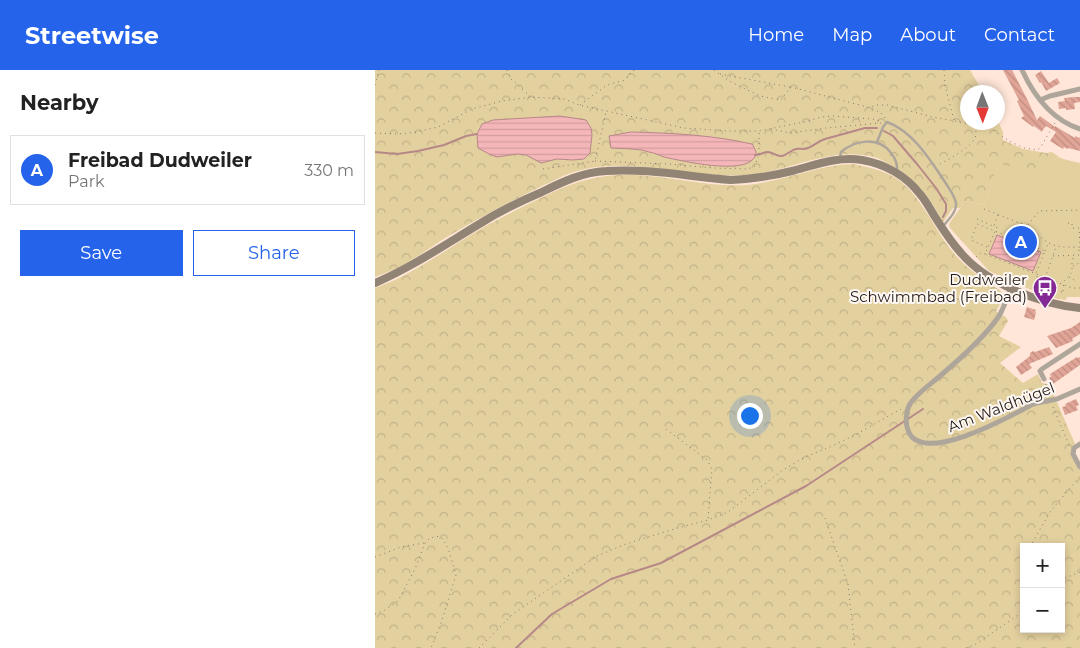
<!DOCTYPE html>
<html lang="en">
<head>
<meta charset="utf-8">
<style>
  :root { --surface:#fff; --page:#f2f2f2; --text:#222; --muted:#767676; --line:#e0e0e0; --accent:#2563eb }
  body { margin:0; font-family:Montserrat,sans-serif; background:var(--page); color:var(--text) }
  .controls { position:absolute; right:15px; bottom:15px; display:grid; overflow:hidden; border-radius:0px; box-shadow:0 2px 8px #0003 }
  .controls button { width:45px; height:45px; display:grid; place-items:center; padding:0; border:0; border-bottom:1px solid var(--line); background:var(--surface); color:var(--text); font:25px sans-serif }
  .compass { position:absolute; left:585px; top:15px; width:45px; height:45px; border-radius:50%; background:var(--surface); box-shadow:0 2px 8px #0003; rotate:179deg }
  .you { position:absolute; left:374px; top:345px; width:18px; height:18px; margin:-12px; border:4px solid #fff; border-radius:50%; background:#1a73e8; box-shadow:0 0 0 8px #1a73e833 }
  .badge { display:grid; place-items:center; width:32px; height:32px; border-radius:50%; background:var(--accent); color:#fff; font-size:16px; font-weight:700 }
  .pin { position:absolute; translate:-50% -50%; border:2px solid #fff; box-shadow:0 1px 5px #0006 }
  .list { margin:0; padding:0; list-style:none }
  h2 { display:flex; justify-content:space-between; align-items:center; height:65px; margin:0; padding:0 20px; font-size:21px }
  h2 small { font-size:16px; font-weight:400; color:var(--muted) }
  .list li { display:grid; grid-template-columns:32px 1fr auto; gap:15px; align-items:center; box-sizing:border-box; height:70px; margin:0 10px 10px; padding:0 10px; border:1px solid var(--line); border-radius:0px }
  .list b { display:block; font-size:19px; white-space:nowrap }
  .list p { margin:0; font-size:16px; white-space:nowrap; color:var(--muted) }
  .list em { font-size:16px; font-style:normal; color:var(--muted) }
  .actions { display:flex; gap:10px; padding:15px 20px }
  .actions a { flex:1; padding:11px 0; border:1px solid var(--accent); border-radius:0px; text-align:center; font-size:18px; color:var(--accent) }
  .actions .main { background:var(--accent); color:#fff }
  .map { position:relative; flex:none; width:705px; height:578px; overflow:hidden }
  header { display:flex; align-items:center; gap:30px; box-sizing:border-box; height:70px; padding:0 25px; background:var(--accent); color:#fff }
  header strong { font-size:24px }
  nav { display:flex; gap:28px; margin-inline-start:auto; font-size:18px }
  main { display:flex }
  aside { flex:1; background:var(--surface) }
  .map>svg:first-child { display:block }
  .forest { fill:url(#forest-crowns); fill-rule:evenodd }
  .park { fill:#e3d09f }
  .water { fill:url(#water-rules); stroke:#b78888 }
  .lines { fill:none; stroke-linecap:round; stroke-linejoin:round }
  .stream { stroke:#b78888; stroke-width:2 }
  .building { fill:url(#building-back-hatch) }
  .path { stroke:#89786e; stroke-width:1; stroke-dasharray:1 4; stroke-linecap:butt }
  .service { stroke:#afa69b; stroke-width:2.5 }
  .minor { stroke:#afa69b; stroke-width:5 }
  .secondary { stroke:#928475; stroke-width:8 }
  .labels { text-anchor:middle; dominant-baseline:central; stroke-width:4; stroke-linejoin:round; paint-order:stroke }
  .poi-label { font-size:15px; fill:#251b15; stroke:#fef8f4; text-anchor:end }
  .street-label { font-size:15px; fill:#251b15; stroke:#fef8f4 }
</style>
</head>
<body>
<header>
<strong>Streetwise</strong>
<nav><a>Home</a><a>Map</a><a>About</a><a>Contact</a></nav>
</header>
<main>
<aside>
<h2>Nearby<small></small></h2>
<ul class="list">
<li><span class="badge">A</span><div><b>Freibad Dudweiler</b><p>Park</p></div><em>330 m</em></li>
</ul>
<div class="actions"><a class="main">Save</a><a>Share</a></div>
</aside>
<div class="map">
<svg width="705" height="578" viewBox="0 0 705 578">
  <defs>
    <pattern id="forest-crowns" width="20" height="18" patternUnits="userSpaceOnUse" patternTransform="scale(1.25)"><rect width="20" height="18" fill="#e3d09f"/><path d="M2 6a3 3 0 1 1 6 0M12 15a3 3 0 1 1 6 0" fill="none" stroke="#c3b288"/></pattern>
    <pattern id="water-rules" width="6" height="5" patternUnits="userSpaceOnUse" patternTransform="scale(1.25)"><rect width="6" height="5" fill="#f5b6b9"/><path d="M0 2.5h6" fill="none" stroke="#d29c9e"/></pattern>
    <pattern id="building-back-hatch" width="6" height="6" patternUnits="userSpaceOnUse" patternTransform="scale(1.25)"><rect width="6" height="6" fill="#e0a597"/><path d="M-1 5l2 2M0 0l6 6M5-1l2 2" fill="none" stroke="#c08d81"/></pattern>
  </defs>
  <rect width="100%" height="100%" fill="#ffe6d8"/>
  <path class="forest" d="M 0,0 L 595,0 L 608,22 L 592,22 L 592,52 L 622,52 L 623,51 L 628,62 L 628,70 L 648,79 L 671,83 L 677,82 L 684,87 L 679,91 L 676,102 L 623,95 L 609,135 L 590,131 L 585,138 L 578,138 L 568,152 C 554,127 544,112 519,97 C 513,94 508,90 502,88 C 456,74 414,103 369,105 C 311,109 250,83 193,104 C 185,107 177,112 169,115 C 136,131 104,148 72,167 C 57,176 43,187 28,195 C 19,200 9,203 0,207 Z
    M 478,94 C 492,97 507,100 519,107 C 542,120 558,155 573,176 C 587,195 606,209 626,221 C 629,227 624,236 621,242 C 626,244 632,246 633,251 L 624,266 L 646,277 L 625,293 L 648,313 L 663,304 L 667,313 L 675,315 L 679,321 L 678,323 L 701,376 L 698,381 L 705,397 L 705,578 L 0,578 L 0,218 C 9,214 19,211 28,206 C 56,191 82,173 109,157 C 129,146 149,136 170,126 C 179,122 188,117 198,114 C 218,107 240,104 261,105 C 298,107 334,117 371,115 C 407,112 442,95 478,94 ZM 649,477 L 686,477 L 686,559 L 649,559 Z"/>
  <path class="park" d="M 684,87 L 688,89 L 705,93 L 705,227 L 692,227 L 691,230 L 683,229 L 661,222 L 614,201 L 575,158 L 574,154 L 590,131 L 609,135 L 623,94 L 676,102 L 679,91 Z"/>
  <path class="water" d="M 185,46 L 211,50 L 216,58 L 217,65 L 215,83 L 209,89 L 198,90 L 182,89 L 166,93 L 151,85 L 142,84 L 122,87 L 114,84 L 103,78 L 102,64 L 107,54 L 118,50 Z
    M 256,62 C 297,63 337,65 377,74 C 380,79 383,83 379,88 C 368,105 307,91 289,87 C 284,85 279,83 274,82 C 262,78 248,79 236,78 L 234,66 Z
    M 622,165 L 666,182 L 658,201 L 614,184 Z"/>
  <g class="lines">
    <path class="stream" d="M 509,61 L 518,66 L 542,94 L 561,118 L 571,134 L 571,141 L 568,147
      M 0,82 L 22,84 L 43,81 L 69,75 L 91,66 L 102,64
      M 380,85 C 385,85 387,83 392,82 C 397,81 401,87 407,86 C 412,85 416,80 421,79 C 425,78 429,80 433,78 C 439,76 443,71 450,69 L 490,58 L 502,58
      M 141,578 L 177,544 L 236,509 L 286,493 L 431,416 L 548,339"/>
  </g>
  <path class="building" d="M 628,0 L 637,0 L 651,27 L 662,50 L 665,46 L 680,57 L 680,56 L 700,68 L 700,66 L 705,68 L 705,81 L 693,78 L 692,79 L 689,77 L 688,79 L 675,71 L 681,62 L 671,56 L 667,61 L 667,62 L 659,56 L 658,57 L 646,48 L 649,46 L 642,31 L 644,30 Z
    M 666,1 L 674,13 L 682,8 L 685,13 L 671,21 L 666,12 L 665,13 L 660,5 Z
    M 700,27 L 705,27 L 705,32 L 699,33 L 700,39 L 691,40 L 691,38 L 684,39 L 683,32 L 690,31 L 689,28 Z
    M 652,237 L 661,240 L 660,242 L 661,243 L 659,250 L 649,247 Z
    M 705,252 L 705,264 L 697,269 L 698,271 L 681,278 L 672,266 L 696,258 Z
    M 674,277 L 678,284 L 654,294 L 657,298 L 646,305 L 641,297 L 655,286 L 655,283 L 658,281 L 660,282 Z
    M 702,287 L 703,288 L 705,287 L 705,295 L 678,314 L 674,308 L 676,307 L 675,304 Z
    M 701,329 L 704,335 L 701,336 L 703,340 L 690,345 L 687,337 L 691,336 L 690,334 Z"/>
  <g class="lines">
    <path class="path" d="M 132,0 L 136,9 L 156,27
      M 339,0 L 354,11 L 385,26 L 406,30 L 416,17 L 496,38
      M 569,0 L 570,16 L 579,50
      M 345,4 L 415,17
      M 0,15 L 4,0
      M 205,35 L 232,15 L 250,10 L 257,1 L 261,0
      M 510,48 L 506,43 L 496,38 L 496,37 L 501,35 L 512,35 L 558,47 L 606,56 L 615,58 L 634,71 L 649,78 L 662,80 L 665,78 L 680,53
      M 396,59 L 415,63 L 451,58 L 506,53
      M 0,63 L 24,64 L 41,62 L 63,57 L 97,39 L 127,31 L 156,27 L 189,29 L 204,35 L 309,58 L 354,61 L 384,61 L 429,52 L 447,47 L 458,46 L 497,49 L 506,51
      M 384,84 L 384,61
      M 220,91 L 294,94 L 338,98 L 373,99 L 380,96 L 383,87
      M 565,94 C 574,89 602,75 601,63 C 601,60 600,58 598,56
      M 168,99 L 220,91 L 231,42
      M 609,139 L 650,155 L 653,155 C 673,175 676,178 705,177
      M 623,145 L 619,156 L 622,157 L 610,184 L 697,218 L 705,218
      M 602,149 L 618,156
      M 693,153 L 697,153 L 697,158 L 704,158 L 705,176
      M 653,155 L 664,141 L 705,140
      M 643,170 L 644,166 L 641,165 L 646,154
      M 612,177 L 596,170 L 602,154 L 670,181 L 661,203
      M 670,181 L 673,174
      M 663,182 L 668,184
      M 678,186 L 704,185 L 704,177
      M 601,187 L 606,183 L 610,184
      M 698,196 L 704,193
      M 662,206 L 662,207 L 665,212 L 663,216 L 691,223
      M 694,207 L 701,211
      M 670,208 L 681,177
      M 688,221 L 689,211 L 697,202 L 697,192 L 699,185
      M 669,325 L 671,314
      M 678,337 L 694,375
      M 291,359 L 332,390 L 337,399 L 333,449
      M 450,448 L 473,514 L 480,578
      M 655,477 L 675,442 L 705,406
      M 0,487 L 26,477 L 49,473
      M 686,511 L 690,508 L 705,502
      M 0,544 L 10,540 L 23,531 L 40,499 L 50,473 L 54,469 L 61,466 L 67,468 L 73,478 L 81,505 L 66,553 L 56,578
      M 104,578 L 138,544 L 222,486 L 251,474 L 299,459 L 333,450 L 353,442 L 408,400 L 430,387 L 455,377 L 480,365 L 526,339
      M 591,578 L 601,574 L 649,541"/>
    <path class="service" d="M 502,72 L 508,57 L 512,52 C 537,61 554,88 568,109 C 573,117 579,124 581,133 C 582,142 573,150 568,156
      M 465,88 L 466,82 C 480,70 504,66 516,83 C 521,89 523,94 522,102"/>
    <path class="minor" d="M 647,0 C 659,26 677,50 705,59
      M 665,30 L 675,26 L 705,19
      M 636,218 C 632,227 629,238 624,246 C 610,267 585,289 565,306 C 557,313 540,325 535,334 C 531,340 530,354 533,360 C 545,397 636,346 656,335 L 662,333 L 682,329 L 705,319
      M 669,309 L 665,301 L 667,299 L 705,274
      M 705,374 L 699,378 L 698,384 L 705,397"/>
    <path class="secondary" d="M 0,213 C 37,197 71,174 106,153 C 125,141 146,131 167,122 C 187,112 208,102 231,101 C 273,98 315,107 356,110 C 377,109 397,106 417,101 C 440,95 463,86 487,90 C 510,94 531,106 545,124 C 552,132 556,141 562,150 C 569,161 577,173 586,183 C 612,214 666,234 705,238"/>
  </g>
  <defs>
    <symbol id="bus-pin" viewBox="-11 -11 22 30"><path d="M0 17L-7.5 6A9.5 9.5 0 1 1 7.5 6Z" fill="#832894" stroke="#fef8f4"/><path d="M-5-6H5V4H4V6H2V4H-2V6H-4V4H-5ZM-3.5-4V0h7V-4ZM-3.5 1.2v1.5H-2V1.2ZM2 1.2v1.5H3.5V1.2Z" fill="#fff"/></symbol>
  </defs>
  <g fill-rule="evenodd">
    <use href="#bus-pin" x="656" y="204" width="28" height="38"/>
  </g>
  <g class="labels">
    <g class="poi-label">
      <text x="652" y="209">Dudweiler<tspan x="652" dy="17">Schwimmbad (Freibad)</tspan></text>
    </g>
    <g class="street-label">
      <text transform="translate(626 337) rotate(-21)">Am Waldhügel</text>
    </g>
  </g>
</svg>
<div class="controls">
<button>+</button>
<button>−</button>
</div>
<svg class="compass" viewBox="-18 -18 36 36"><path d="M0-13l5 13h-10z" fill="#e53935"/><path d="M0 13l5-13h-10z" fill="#767676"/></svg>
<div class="you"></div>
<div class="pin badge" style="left:646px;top:172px">A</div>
</div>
</main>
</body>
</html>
